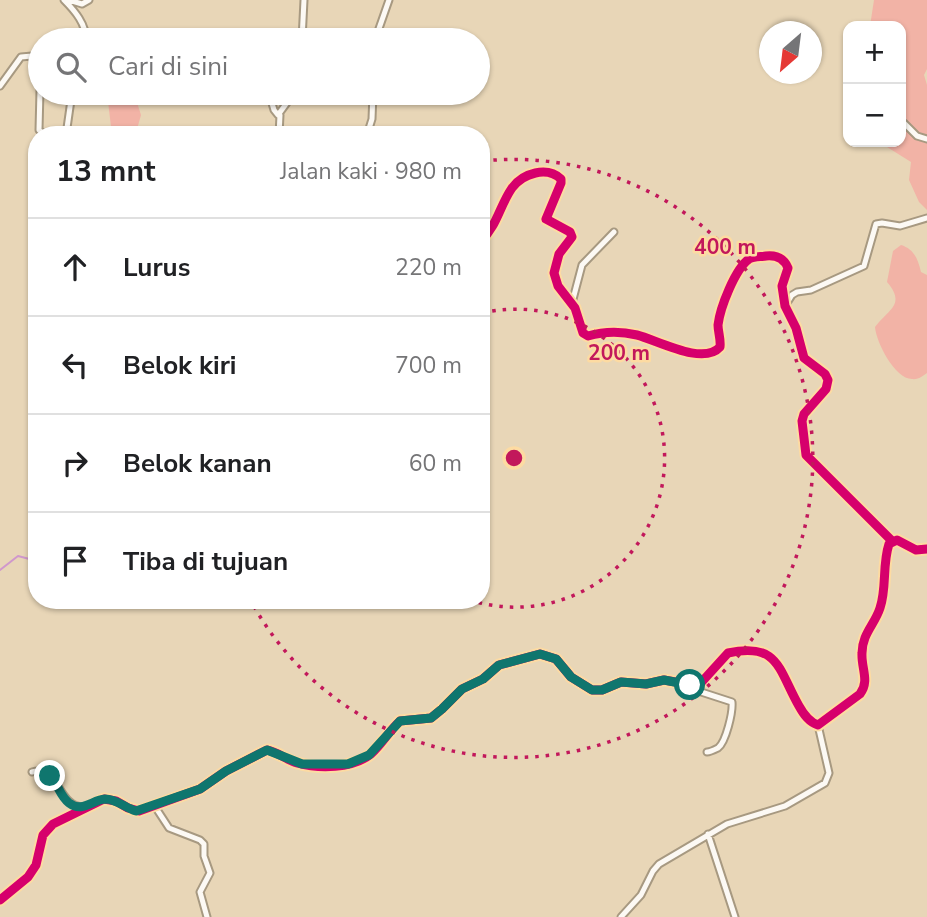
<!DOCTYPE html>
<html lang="id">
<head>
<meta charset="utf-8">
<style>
  :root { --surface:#fff; --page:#f2f2f2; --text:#202124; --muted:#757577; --line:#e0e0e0 }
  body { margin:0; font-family:"Nunito Sans",sans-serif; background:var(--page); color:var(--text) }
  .controls { position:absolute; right:21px; top:21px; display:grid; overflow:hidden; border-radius:14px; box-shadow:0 2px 5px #0004 }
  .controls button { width:63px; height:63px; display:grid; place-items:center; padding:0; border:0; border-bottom:2px solid var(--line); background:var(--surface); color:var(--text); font:35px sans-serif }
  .compass { position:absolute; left:759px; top:21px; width:63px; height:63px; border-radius:50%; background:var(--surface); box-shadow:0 2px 5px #0004; rotate:208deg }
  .stop { position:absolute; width:21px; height:21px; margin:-16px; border:5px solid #0f766e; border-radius:50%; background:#fff }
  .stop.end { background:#0f766e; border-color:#fff; box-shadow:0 2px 7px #0008 }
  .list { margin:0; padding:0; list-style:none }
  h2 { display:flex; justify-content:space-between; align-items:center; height:91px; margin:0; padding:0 28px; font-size:30px }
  h2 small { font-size:23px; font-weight:400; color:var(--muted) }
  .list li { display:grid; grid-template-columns:46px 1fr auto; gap:21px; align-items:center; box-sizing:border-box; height:98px; padding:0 28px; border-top:2px solid var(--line) }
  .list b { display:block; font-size:26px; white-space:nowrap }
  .list em { font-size:23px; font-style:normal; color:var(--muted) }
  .icon { flex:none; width:38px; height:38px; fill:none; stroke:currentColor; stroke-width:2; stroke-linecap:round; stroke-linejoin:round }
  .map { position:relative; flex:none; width:927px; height:917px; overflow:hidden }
  .search { position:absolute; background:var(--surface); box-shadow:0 2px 5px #0004; left:28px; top:28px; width:462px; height:77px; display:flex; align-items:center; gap:18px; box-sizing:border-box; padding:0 24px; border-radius:38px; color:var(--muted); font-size:26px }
  .panel { position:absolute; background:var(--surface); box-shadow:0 2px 5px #0004; left:28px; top:126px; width:462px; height:483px; border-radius:28px }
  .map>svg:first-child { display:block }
  .green { fill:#f2b3a6 }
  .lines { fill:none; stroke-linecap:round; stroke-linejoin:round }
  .stream { stroke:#d098cc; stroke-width:2 }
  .minor-casing { stroke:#a79981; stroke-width:9 }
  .minor { stroke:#fcf9f4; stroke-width:5 }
  .cycleway-casing { stroke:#fddba2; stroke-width:13 }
  .cycleway { stroke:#d6006c; stroke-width:9 }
  .route { stroke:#0f766e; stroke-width:9 }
  .ring { fill:none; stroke:#c2185b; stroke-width:3.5; stroke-dasharray:3.5 7 }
  .centre { fill:#c2185b; stroke:#fddba2; stroke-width:3.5 }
  .ring-label { font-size:21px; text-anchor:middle; font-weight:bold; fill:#c2185b; stroke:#fddba2; stroke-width:5; stroke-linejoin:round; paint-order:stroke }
</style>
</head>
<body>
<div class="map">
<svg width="927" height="917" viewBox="0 0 927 917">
  <rect width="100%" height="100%" fill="#e8d6b7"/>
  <path class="green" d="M 874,0 L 927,0 L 927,69 L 924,75 L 927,85 L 927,210 L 919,202 L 909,180 L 911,162 L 879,142 L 901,142 L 901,26 L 870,26 Z
    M 107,93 L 134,93 L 141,115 L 137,129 L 139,135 L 112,135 Z
    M 901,245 C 914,249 918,259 921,272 L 927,275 L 927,373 C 923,376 918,380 912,379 C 895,379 876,342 875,327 C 887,310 907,305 887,282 L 893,251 Z"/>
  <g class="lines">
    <path class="stream" d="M 0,570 L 18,556 L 37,561"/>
    <defs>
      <path id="minor" d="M 64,0 C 75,11 86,24 86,40
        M 69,0 L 82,4 L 89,0
        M 302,40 L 304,0
        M 375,40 L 389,0
        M 0,86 L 21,57 L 32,56 L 40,59
        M 40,90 L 39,130 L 45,135
        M 269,93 L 274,110 L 278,115 L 294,93
        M 904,123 L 917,136 L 927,139
        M 58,135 L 67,128 L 72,93
        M 279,135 L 280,115
        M 367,135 L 372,119 L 373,93
        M 481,241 C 497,226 500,205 512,188 C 523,173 547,166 561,179 L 561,183 L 546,219 L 570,232 L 572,237 L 559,254 L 554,273 L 558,286 L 575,308 L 583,333 L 588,336 C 605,331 620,331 637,335 C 657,340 703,366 720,347 C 721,339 718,332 718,325 C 720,308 735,269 749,259 C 754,256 761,257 766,256 C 776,255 784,258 788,268 L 782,286 L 785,306 L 796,328 L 804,358 L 825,374 L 828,380 L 826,389 L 804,414 L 802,421 L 806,455 L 892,541
        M 572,303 L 582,265 L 614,232
        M 785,306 L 792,295 L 797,292 L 811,290 L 864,266 L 876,224 L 882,223 L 900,226 L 927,218
        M 692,687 L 695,690 L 732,702 C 733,712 726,742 718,748 C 716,749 709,752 707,752
        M 32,772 C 59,764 58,807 83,807
        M 154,805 L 169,828 L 200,840 L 204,844 L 204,856 L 210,873 L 200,892 L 207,917
        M 708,834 L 735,917
        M 0,900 L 28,877 L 36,865 L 43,835 L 53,824 L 104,799 L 116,801 L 128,808 L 139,811 L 200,789 L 226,771 L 267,750 C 278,752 286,760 297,763 C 319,769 352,769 371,754 C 382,744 389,731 400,721 L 431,718 L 442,709 L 462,689 L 483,679 L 499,665 L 540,654 L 556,659 L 571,677 L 592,690 L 602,690 L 621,682 L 646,684 L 664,680 L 698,686 L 728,653 C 779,642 778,669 799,706 C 804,715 809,722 818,725 L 860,694 C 870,681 861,668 862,653 C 862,634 875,624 880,608 C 887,588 882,565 889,544 L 897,540 L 916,550 L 927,549
        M 621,917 L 641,895 L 653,871 L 659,864 L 727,824 L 785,806 L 825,783 L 829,773 L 818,725"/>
    </defs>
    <use href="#minor" class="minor-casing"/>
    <use href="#minor" class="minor"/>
    <defs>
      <path id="cycleway" d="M 481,241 C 497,226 500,205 512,188 C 523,173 547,166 561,179 L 561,183 L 546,219 L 570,232 L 572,237 L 559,254 L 554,273 L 558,286 L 575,308 L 583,333 L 588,336 C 605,331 620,331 637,335 C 657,340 703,366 720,347 C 721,339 718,332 718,325 C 720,308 735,269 749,259 C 754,256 761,257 766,256 C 776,255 784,258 788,268 L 782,286 L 785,306 L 796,328 L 804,358 L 825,374 L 828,380 L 826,389 L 804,414 L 802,421 L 806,455 L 892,541
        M 0,900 L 28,877 L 36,865 L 43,835 L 53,824 L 104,799 L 116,801 L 128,808 L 139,811 L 200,789 L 226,771 L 267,750 C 278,752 286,760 297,763 C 319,769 352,769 371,754 C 382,744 389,731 400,721 L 431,718 L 442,709 L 462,689 L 483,679 L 499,665 L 540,654 L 556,659 L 571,677 L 592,690 L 602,690 L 621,682 L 646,684 L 664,680 L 698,686 L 728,653 C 779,642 778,669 799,706 C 804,715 809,722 818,725 L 860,694 C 870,681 861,668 862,653 C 862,634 875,624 880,608 C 887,588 882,565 889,544 L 897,540 L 916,550 L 927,549"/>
    </defs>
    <use href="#cycleway" class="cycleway-casing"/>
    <use href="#cycleway" class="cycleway"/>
  </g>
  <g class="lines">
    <path class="route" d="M 50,776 C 58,784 60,796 69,803 C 82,813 92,800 105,799 C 117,799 125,808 136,811 L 200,789 L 226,771 L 267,750 L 302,764 L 348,764 L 369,755 L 400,721 L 431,718 L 442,709 L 462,689 L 483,679 L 499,665 L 540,654 L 556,659 L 571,677 L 592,690 L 602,690 L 621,682 L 646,684 L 664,680 L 690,685"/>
  </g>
  <g class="ring">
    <path d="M482 313A149 149 0 1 1 470 600"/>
    <path d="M483 161A299 299 0 1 1 251 601"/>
  </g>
  <circle cx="514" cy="458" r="10" class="centre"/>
  <g class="ring-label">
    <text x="725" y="254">400 m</text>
    <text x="619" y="360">200 m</text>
  </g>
</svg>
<div class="controls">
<button>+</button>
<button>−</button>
</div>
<svg class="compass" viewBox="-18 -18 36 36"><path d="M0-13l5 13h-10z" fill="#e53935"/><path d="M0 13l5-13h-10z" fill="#757577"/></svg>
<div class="stop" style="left:690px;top:685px"></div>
<div class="stop end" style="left:50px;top:776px"></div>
<div class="search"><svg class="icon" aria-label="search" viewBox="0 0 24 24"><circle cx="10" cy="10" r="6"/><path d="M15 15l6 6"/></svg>Cari di sini</div>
<section class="panel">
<h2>13 mnt<small>Jalan kaki · 980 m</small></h2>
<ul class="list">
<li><svg class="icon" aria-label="ahead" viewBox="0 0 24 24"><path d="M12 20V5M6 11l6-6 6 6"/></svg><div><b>Lurus</b></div><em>220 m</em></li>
<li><svg class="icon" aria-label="left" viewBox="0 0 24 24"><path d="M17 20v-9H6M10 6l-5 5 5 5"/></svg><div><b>Belok kiri</b></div><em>700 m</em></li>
<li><svg class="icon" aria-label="right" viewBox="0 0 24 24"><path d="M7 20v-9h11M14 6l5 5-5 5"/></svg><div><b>Belok kanan</b></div><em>60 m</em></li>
<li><svg class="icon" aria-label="arrive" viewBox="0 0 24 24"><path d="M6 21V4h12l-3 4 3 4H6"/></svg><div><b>Tiba di tujuan</b></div></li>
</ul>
</section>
</div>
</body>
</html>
